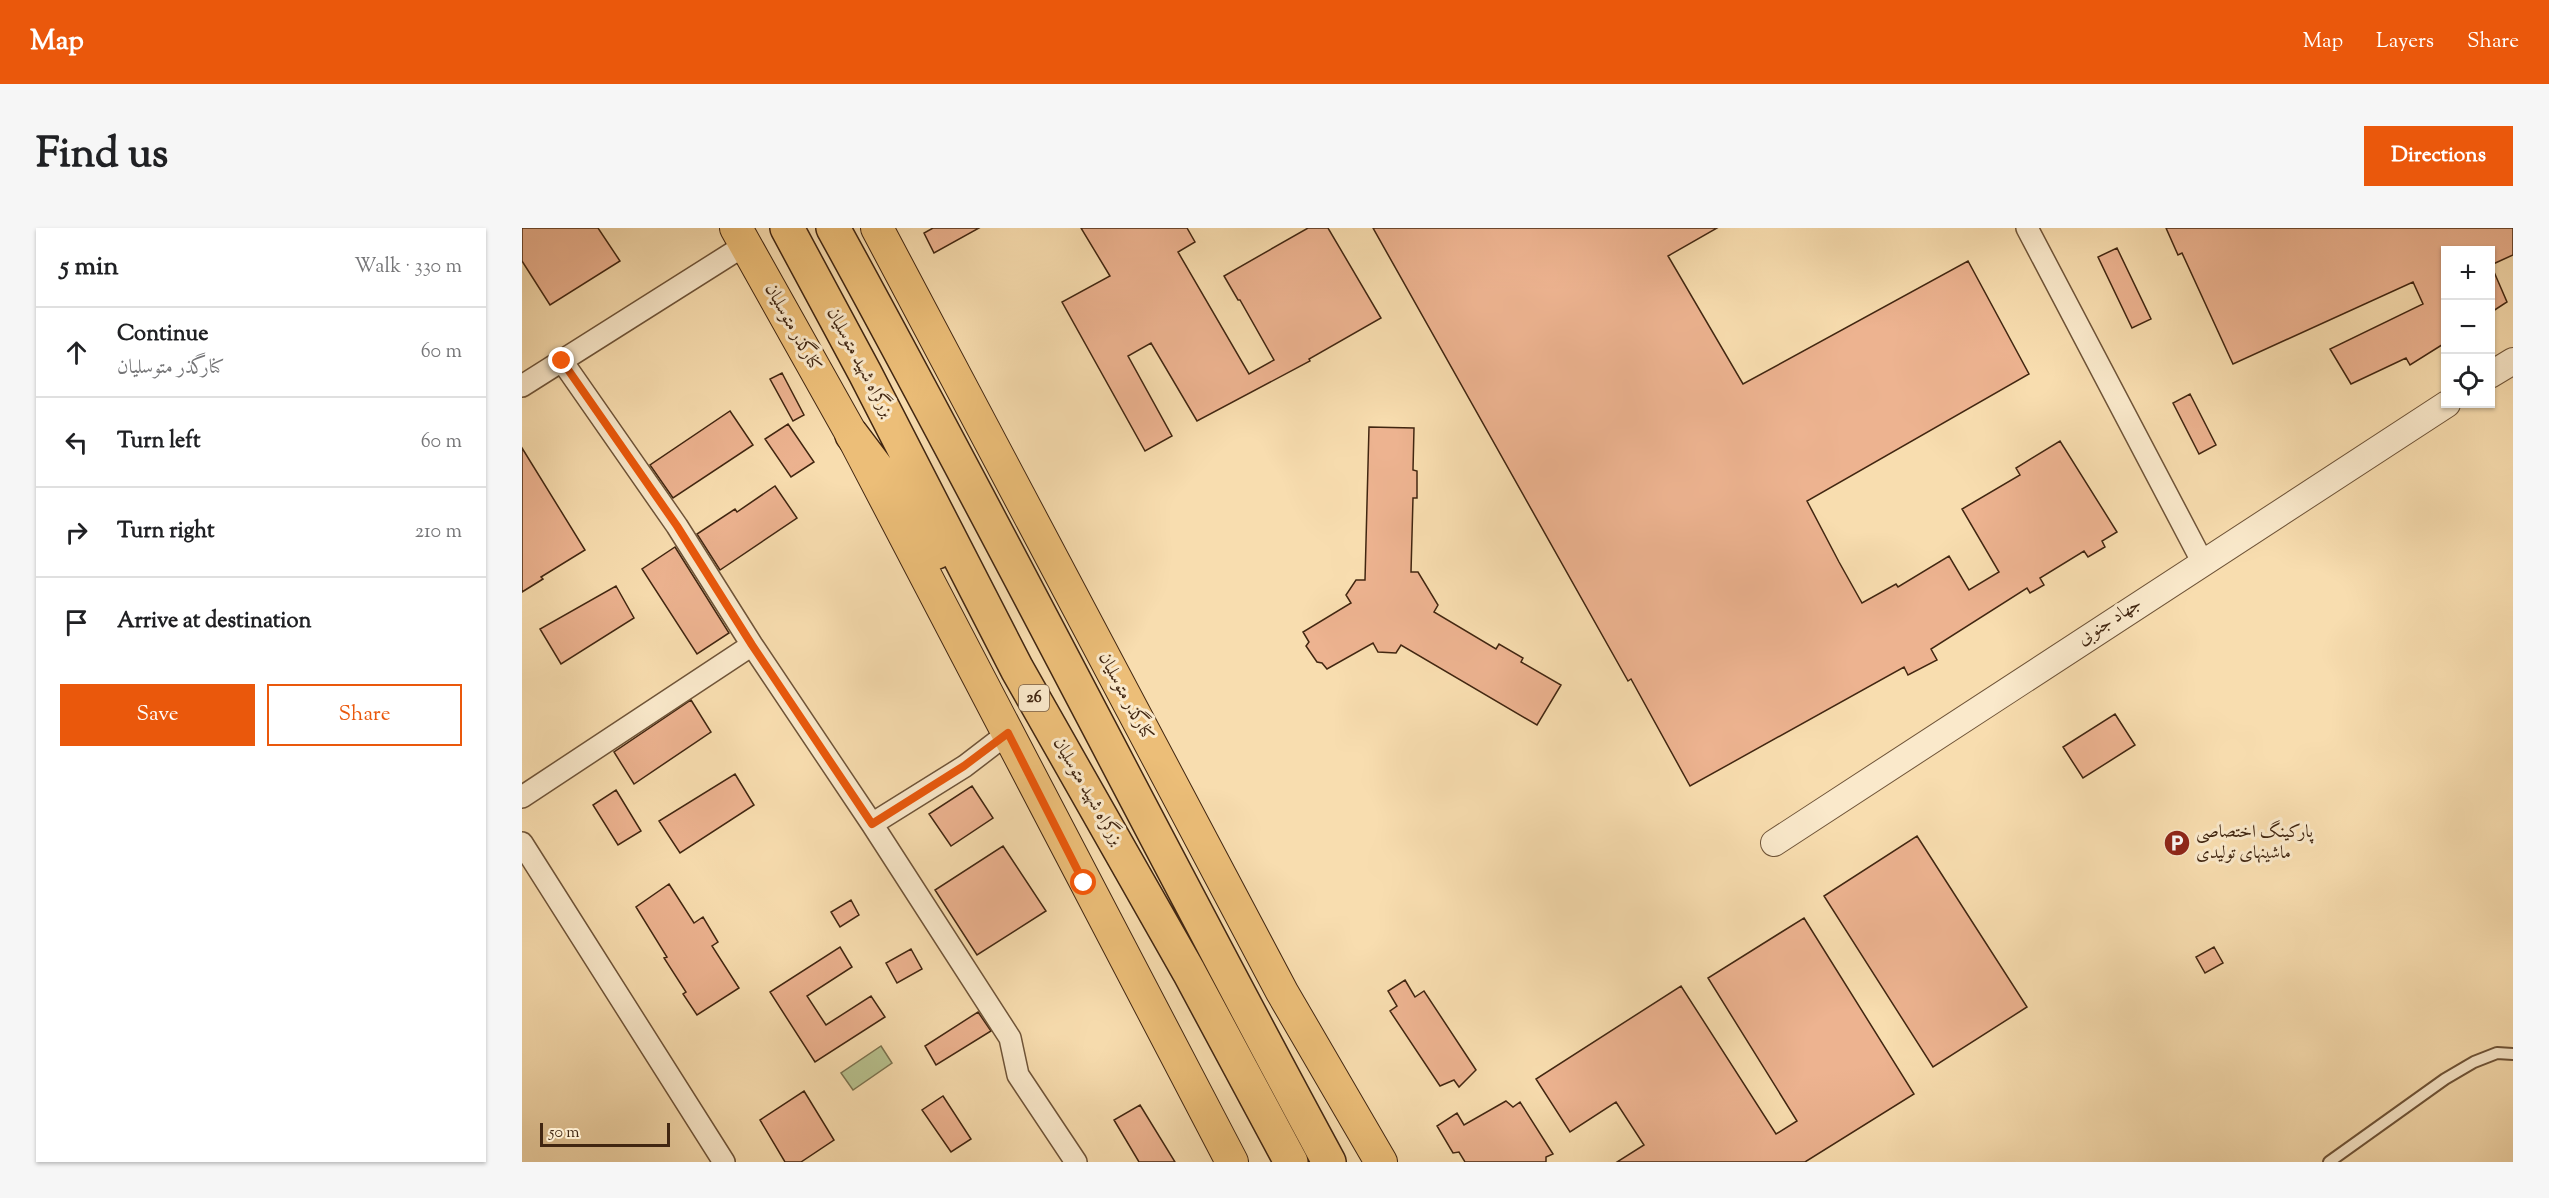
<!DOCTYPE html>
<html lang="en">
<head>
<meta charset="utf-8">
<style>
  :root { --surface:#fff; --page:#f6f6f6; --text:#202124; --muted:#757577; --line:#e0e0e0; --accent:#ea580c }
  body { margin:0; font-family:"Sorts Mill Goudy",Amiri,serif; background:var(--page); color:var(--text) }
  .controls { position:absolute; right:18px; top:18px; display:grid; overflow:hidden; border-radius:0px; box-shadow:0 2px 4px #0004 }
  .controls button { width:54px; height:54px; display:grid; place-items:center; padding:0; border:0; border-bottom:2px solid var(--line); background:var(--surface); color:var(--text); font:30px sans-serif }
  .scale { position:absolute; left:18px; bottom:15px; width:130px; box-sizing:border-box; padding-left:6px; border:3px solid #412611; border-top:0; font-size:16px; line-height:21px; white-space:nowrap; color:#412611; -webkit-text-stroke:4px #fae9cb; paint-order:stroke }
  .stop { position:absolute; width:18px; height:18px; margin:-14px; border:4px solid #ea580c; border-radius:50%; background:#fff }
  .stop.end { background:#ea580c; border-color:#fff; box-shadow:0 2px 6px #0008 }
  .list { margin:0; padding:0; list-style:none }
  h2 { display:flex; justify-content:space-between; align-items:center; height:78px; margin:0; padding:0 24px; font-size:26px }
  h2 small { font-size:20px; font-weight:400; color:var(--muted) }
  .list li { display:grid; grid-template-columns:39px 1fr auto; gap:18px; align-items:center; box-sizing:border-box; height:90px; padding:0 24px; border-top:2px solid var(--line) }
  .list b { display:block; font-size:22px; white-space:nowrap }
  .list p { margin:0; font-size:20px; white-space:nowrap; color:var(--muted) }
  .list em { font-size:20px; font-style:normal; color:var(--muted) }
  .actions { display:flex; gap:12px; padding:18px 24px }
  .actions a { flex:1; padding:14px 0; border:2px solid var(--accent); border-radius:0px; text-align:center; font-size:21px; color:var(--accent) }
  .actions .main { background:var(--accent); color:#fff }
  .icon { flex:none; width:33px; height:33px; fill:none; stroke:currentColor; stroke-width:2; stroke-linecap:round; stroke-linejoin:round }
  .map { position:relative; flex:none; width:1991px; height:934px; overflow:hidden; border-radius:0px }
  header { display:flex; align-items:center; gap:36px; box-sizing:border-box; height:84px; padding:0 30px; background:var(--accent); color:#fff }
  header strong { font-size:28px }
  nav { display:flex; gap:33px; margin-inline-start:auto; font-size:21px }
  .intro { display:flex; align-items:center; justify-content:space-between; box-sizing:border-box; height:144px; padding:0 36px }
  h1 { margin:0; font-size:42px }
  .button { padding:15px 27px; border-radius:0px; background:var(--accent); color:#fff; font-size:21px; font-weight:700 }
  main { display:flex; gap:36px; padding:0 36px }
  aside { flex:1; background:var(--surface); border-radius:0px; box-shadow:0 2px 4px #0004 }
  .map>svg:first-child { display:block }
  .green { fill:#b8c28f; stroke:#7c7450; stroke-width:1.5 }
  .building { fill:#edb390; stroke:#412611; stroke-width:1.5 }
  .lines { fill:none; stroke-linecap:round; stroke-linejoin:round }
  .service-casing { stroke:#6f5438; stroke-width:14 }
  .minor-casing { stroke:#6f5438; stroke-width:24 }
  .tertiary-casing { stroke:#6f5438; stroke-width:28 }
  .primary-casing { stroke:#412611; stroke-width:34 }
  .trunk-casing { stroke:#412611; stroke-width:36 }
  .service { stroke:#fae9cb; stroke-width:10 }
  .minor { stroke:#fae9cb; stroke-width:21 }
  .tertiary { stroke:#fae9cb; stroke-width:26 }
  .primary { stroke:#ecbe78; stroke-width:32 }
  .trunk { stroke:#ecbe78; stroke-width:33 }
  .route { stroke:#ea580c; stroke-width:8 }
  .labels { text-anchor:middle; dominant-baseline:central; stroke-width:6; stroke-linejoin:round; paint-order:stroke }
  .shield { fill:#fae9cb; stroke:#786049; stroke-width:1.5 }
  .shield-label { font-size:16px; font-weight:bold; fill:#412611 }
  .street-label { font-size:18px; fill:#412611; stroke:#fae9cb }
  .poi-label { font-size:18px; fill:#412611; stroke:#fae9cb; text-anchor:start }
</style>
</head>
<body>
<header>
<strong>Map</strong>
<nav><a>Map</a><a>Layers</a><a>Share</a></nav>
</header>
<div class="intro"><h1>Find us</h1><a class="button">Directions</a></div>
<main>
<aside>
<h2>5 min<small>Walk · 330 m</small></h2>
<ul class="list">
<li><svg class="icon" aria-label="ahead" viewBox="0 0 24 24"><path d="M12 20V5M6 11l6-6 6 6"/></svg><div><b>Continue</b><p>کنارگذر متوسلیان</p></div><em>60 m</em></li>
<li><svg class="icon" aria-label="left" viewBox="0 0 24 24"><path d="M17 20v-9H6M10 6l-5 5 5 5"/></svg><div><b>Turn left</b></div><em>60 m</em></li>
<li><svg class="icon" aria-label="right" viewBox="0 0 24 24"><path d="M7 20v-9h11M14 6l5 5-5 5"/></svg><div><b>Turn right</b></div><em>210 m</em></li>
<li><svg class="icon" aria-label="arrive" viewBox="0 0 24 24"><path d="M6 21V4h12l-3 4 3 4H6"/></svg><div><b>Arrive at destination</b></div></li>
</ul>
<div class="actions"><a class="main">Save</a><a>Share</a></div>
</aside>
<div class="map">
<svg width="1991" height="934" viewBox="0 0 1991 934">
  <rect width="100%" height="100%" fill="#f8ddaf"/>
  <filter id="stains"><feTurbulence type="fractalNoise" baseFrequency=".00333" numOctaves="4"/><feColorMatrix values="0 0 0 0 .2 0 0 0 0 .09 0 0 0 0 .02 0 0 0 .5 -.17"/></filter>
  <radialGradient id="worn" r=".72"><stop offset=".6" stop-color="#630" stop-opacity="0"/><stop offset="1" stop-color="#630" stop-opacity=".3"/></radialGradient>
  <path class="green" d="M 359,818 L 370,835 L 331,862 L 319,845 Z"/>
  <path class="building" d="M 0,0 L 76,0 L 98,33 L 28,77 L 0,33 Z
    M 411,0 L 457,0 L 412,25 L 402,5 Z
    M 559,0 L 665,0 L 673,14 L 656,24 L 727,146 L 752,132 L 718,72 L 716,72 L 702,48 L 786,0 L 806,0 L 859,90 L 787,131 L 788,133 L 675,193 L 629,115 L 606,128 L 650,208 L 623,223 L 540,74 L 588,48 Z
    M 851,0 L 1195,0 L 1146,28 L 1221,156 L 1446,33 L 1507,146 L 1285,273 L 1317,334 L 1340,375 L 1374,356 L 1376,359 L 1427,328 L 1447,362 L 1477,344 L 1440,281 L 1498,247 L 1494,240 L 1538,213 L 1595,304 L 1580,313 L 1583,319 L 1566,329 L 1562,323 L 1518,350 L 1522,357 L 1508,365 L 1505,360 L 1409,421 L 1415,432 L 1386,447 L 1382,439 L 1168,558 L 1109,451 L 1106,453 Z
    M 1644,0 L 1991,0 L 1991,27 L 1969,37 L 1985,74 L 1968,85 L 1968,22 L 1923,22 L 1923,115 L 1888,137 L 1884,130 L 1829,156 L 1808,121 L 1901,76 L 1891,54 L 1711,136 L 1660,25 L 1656,27 Z
    M 1595,20 L 1629,91 L 1610,100 L 1576,29 Z
    M 260,145 L 282,187 L 271,193 L 248,151 Z
    M 1668,166 L 1694,217 L 1677,226 L 1651,175 Z
    M 208,183 L 231,217 L 151,270 L 128,237 Z
    M 266,196 L 292,234 L 269,249 L 243,211 Z
    M 847,199 L 892,200 L 891,242 L 895,243 L 895,270 L 891,270 L 889,344 L 896,344 L 916,377 L 912,384 L 974,421 L 977,416 L 1001,430 L 999,434 L 1039,457 L 1015,497 L 879,417 L 874,425 L 856,424 L 851,415 L 805,441 L 800,435 L 795,434 L 784,418 L 787,414 L 781,404 L 829,375 L 824,367 L 834,352 L 843,352 Z
    M 0,220 L 63,322 L 19,349 L 21,351 L 0,364 Z
    M 253,258 L 275,290 L 198,342 L 175,306 L 213,281 L 215,284 Z
    M 153,319 L 207,405 L 175,426 L 120,341 Z
    M 94,358 L 112,390 L 39,436 L 18,401 Z
    M 169,472 L 189,504 L 112,556 L 92,524 Z
    M 1593,486 L 1613,517 L 1561,550 L 1541,519 Z
    M 213,546 L 232,577 L 158,625 L 137,593 Z
    M 450,558 L 471,590 L 429,618 L 407,586 Z
    M 94,562 L 119,603 L 96,617 L 71,577 Z
    M 1395,608 L 1505,779 L 1411,839 L 1302,668 Z
    M 481,618 L 524,683 L 455,727 L 413,662 Z
    M 147,656 L 172,695 L 181,689 L 196,714 L 190,718 L 217,760 L 175,787 L 161,766 L 164,764 L 142,730 L 145,729 L 114,679 Z
    M 329,672 L 337,687 L 318,699 L 309,684 Z
    M 1282,690 L 1392,866 L 1283,934 L 1095,934 L 1122,917 L 1094,874 L 1048,904 L 1014,851 L 1159,758 L 1254,906 L 1275,893 L 1186,750 Z
    M 318,719 L 330,739 L 285,768 L 304,797 L 349,768 L 363,789 L 293,834 L 248,764 Z
    M 1692,719 L 1701,735 L 1683,745 L 1674,729 Z
    M 389,721 L 400,741 L 375,755 L 364,735 Z
    M 883,752 L 893,769 L 902,763 L 954,842 L 937,859 L 932,852 L 918,858 L 868,783 L 875,778 L 866,763 Z
    M 456,784 L 469,803 L 414,837 L 403,818 Z
    M 282,863 L 312,912 L 279,934 L 263,934 L 238,892 Z
    M 421,868 L 449,911 L 429,924 L 400,882 Z
    M 984,873 L 991,879 L 998,874 L 1031,926 L 1024,929 L 1024,934 L 943,934 L 937,924 L 931,925 L 915,898 L 935,885 L 942,897 Z
    M 618,877 L 653,934 L 617,934 L 592,892 Z"/>
  <g class="lines">
    <defs>
      <path id="service" d="M 1807,934 L 1923,851 L 1952,834 L 1975,825 L 1991,826"/>
      <path id="minor" d="M 1505,0 L 1680,333
        M 40,133 L 155,298 L 230,417 L 350,596 L 488,810 L 496,847 L 554,934
        M 0,158 L 223,17
        M 0,569 L 230,417
        M 350,596 L 443,538 L 486,505
        M 0,615 L 202,934"/>
      <path id="tertiary" d="M 1968,147 L 1991,133
        M 1252,615 L 1925,176"/>
      <path id="primary" d="M 214,0 L 330,207 L 710,934
        M 355,0 L 760,764 L 859,934"/>
      <path id="trunk" d="M 265,0 L 343,145 L 495,441 L 667,744 L 769,934
        M 311,0 C 481,309 639,624 807,934
        M 330,207 L 382,276 L 415,324"/>
    </defs>
    <use href="#service" class="service-casing"/>
    <use href="#minor" class="minor-casing"/>
    <use href="#tertiary" class="tertiary-casing"/>
    <use href="#primary" class="primary-casing"/>
    <use href="#trunk" class="trunk-casing"/>
    <use href="#service" class="service"/>
    <use href="#minor" class="minor"/>
    <use href="#tertiary" class="tertiary"/>
    <use href="#primary" class="primary"/>
    <use href="#trunk" class="trunk"/>
  </g>
  <g class="lines">
    <path class="route" d="M 40,133 L 155,298 L 230,417 L 350,596 L 442,538 L 486,505 L 562,655"/>
  </g>
  <defs>
    <symbol id="parking-disc" viewBox="-11 -11 22 22"><circle r="9.5" fill="#8f2418" stroke="#fae9cb"/><path d="M-3.5-5.5H1a3.5 3.5 0 0 1 0 7H-1V5.5H-3.5ZM-1-3.4V-.6H.8a1.4 1.4 0 0 0 0-2.8Z" fill="#fff"/></symbol>
  </defs>
  <g fill-rule="evenodd">
    <use href="#parking-disc" x="1640" y="600" width="30" height="30"/>
  </g>
  <g class="labels">
    <rect class="shield" x="497" y="457" width="30" height="26" rx="4.5"/>
    <g class="shield-label">
      <text x="512" y="470">26</text>
    </g>
    <g class="street-label">
      <text transform="translate(270 100) rotate(61)">کنارگذر متوسلیان</text>
      <text transform="translate(337 135) rotate(62)">بزرگراه شهید متوسلیان</text>
      <text transform="translate(1588 394) rotate(-33)">جهاد جنوبی</text>
      <text transform="translate(603 469) rotate(62)">کنارگذر متوسلیان</text>
      <text transform="translate(565 564) rotate(60)">بزرگراه شهید متوسلیان</text>
    </g>
    <g class="poi-label">
      <text x="1674" y="605">پارکینگ اختصاصی<tspan x="1674" dy="21">ماشینهای تولیدی</tspan></text>
    </g>
  </g>
  <rect width="100%" height="100%" filter="url(#stains)"/>
  <rect width="100%" height="100%" fill="url(#worn)"/>
</svg>
<div class="controls">
<button>+</button>
<button>−</button>
<button><svg class="icon" aria-label="locate" viewBox="0 0 24 24"><circle cx="12" cy="12" r="6"/><path d="M12 2v4M12 18v4M2 12h4M18 12h4"/></svg></button>
</div>
<div class="scale">50 m</div>
<div class="stop" style="left:562px;top:655px"></div>
<div class="stop end" style="left:40px;top:133px"></div>
</div>
</main>
</body>
</html>
